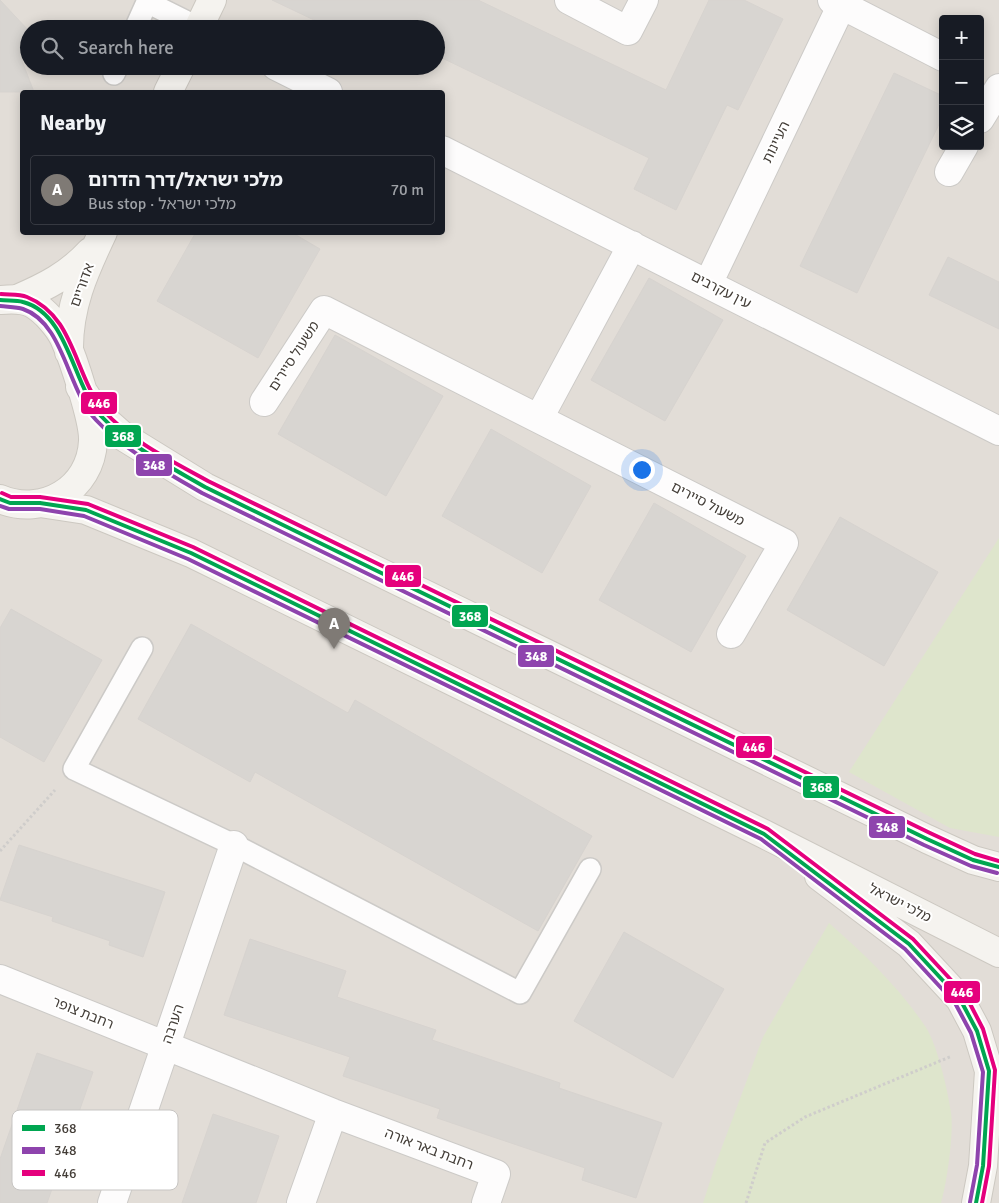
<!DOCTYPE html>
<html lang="en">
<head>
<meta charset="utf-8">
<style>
  :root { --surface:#171b24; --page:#242831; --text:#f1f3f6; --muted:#9ea1a6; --line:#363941; --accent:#7f7a75 }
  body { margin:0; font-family:Signika,"Noto Sans Hebrew",sans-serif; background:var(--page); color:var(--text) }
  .controls { position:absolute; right:15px; top:15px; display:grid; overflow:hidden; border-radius:5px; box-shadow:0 2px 12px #0003 }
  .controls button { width:45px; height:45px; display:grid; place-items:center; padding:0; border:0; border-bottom:1px solid var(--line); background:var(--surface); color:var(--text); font:25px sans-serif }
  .you { position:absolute; left:641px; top:469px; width:18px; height:18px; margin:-12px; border:4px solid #fff; border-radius:50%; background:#1a73e8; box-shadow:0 0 0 8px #1a73e833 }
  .badge { display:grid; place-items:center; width:32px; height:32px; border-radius:50%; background:var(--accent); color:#fff; font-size:16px; font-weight:700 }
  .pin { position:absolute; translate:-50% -41px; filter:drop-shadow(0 1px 2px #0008) }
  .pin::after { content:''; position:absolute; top:26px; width:18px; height:15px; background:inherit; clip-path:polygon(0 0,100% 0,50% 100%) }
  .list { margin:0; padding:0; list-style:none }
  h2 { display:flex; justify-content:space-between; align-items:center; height:65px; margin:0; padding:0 20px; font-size:21px }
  h2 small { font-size:16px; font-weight:400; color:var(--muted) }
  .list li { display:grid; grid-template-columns:32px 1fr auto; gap:15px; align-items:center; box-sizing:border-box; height:70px; margin:0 10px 10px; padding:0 10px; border:1px solid var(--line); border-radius:5px }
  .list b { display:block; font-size:19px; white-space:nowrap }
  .list p { margin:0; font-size:16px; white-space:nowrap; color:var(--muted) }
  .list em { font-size:16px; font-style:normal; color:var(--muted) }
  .icon { flex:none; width:28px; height:28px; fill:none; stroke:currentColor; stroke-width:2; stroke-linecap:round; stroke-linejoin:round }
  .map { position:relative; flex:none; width:999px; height:1203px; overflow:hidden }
  .search { position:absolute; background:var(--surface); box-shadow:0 2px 12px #0003; left:20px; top:20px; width:425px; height:55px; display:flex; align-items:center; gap:12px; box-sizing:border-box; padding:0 18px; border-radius:28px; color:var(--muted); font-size:19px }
  .panel { position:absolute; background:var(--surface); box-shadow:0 2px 12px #0003; left:20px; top:90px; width:425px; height:145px; border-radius:5px }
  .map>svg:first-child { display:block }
  .residential { fill:#e2ddd7; fill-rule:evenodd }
  .green { fill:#dee5cc }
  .building { fill:#d8d5d1; stroke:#d7d3cf }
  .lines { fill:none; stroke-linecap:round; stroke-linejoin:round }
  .lane-casing { stroke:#cccac7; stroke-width:24 }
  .street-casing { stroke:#cccac7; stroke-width:30 }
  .secondary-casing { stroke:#ccc8c1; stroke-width:30 }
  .path { stroke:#cfcdcb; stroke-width:3; stroke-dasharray:2.5 2.5; stroke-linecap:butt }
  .lane { stroke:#fdfcfc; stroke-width:21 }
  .street { stroke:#fdfcfc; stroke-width:28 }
  .secondary { stroke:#f5f3ef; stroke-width:28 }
  .bus-1-casing { stroke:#fff; stroke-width:8 }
  .bus-2-casing { stroke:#fff; stroke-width:8 }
  .bus-3-casing { stroke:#fff; stroke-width:8 }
  .bus-1 { stroke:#00a651; stroke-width:4 }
  .bus-2 { stroke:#8e44ad; stroke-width:4 }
  .bus-3 { stroke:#e5007d; stroke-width:4 }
  .labels { text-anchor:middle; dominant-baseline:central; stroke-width:4; stroke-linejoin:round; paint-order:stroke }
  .street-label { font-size:14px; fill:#433d37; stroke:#fff }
  .key { fill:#fff; stroke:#c7c5c3; stroke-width:1 }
  .key-label { font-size:14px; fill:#433d37 }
  .line-badge { stroke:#fff; stroke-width:2 }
  .badge-label { font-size:14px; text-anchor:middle; font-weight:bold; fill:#fff }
</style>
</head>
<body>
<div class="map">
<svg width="999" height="1203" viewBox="0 0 999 1203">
  <rect width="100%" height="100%" fill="#efece9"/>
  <path class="residential" d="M 0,0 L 999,0 L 999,1203 L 0,1203 ZM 943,19 L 980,19 L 980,146 L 943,146 ZM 29,29 L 436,29 L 436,66 L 29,66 ZM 22,92 L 442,92 L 442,232 L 22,232 Z"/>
  <path class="green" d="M 999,538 L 999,837 L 950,828 L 849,772 Z
    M 829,923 C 865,955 898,986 925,1026 C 937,1043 948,1091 951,1113 C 954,1132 947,1183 941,1203 L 703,1203 L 716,1163 L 763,1037 Z"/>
  <path class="building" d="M 0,0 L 29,31 L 29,56 L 22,61 L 34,92 L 0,92 Z
    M 272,0 L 478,0 L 666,90 L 709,0 L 744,0 L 783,19 L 738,110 L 727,105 L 676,210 L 634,189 L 649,158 L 436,55 L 436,29 L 333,29 Z
    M 894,73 L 943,96 L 943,116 L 857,293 L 800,266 Z
    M 196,232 L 291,232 L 320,249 L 258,358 L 157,301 Z
    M 948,257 L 999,282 L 999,329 L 929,295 Z
    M 649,278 L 723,320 L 665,421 L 591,380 Z
    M 335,335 L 443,396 L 386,496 L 278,434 Z
    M 491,429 L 591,486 L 542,573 L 442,516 Z
    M 654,503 L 746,556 L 691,652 L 599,600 Z
    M 840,517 L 938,572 L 884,666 L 787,610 Z
    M 11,609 L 102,660 L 44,762 L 0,737 L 0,628 Z
    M 191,624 L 348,713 L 355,700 L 592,836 L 538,931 L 255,772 L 250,782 L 138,719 Z
    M 19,845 L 165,892 L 143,957 L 109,945 L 110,941 L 52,921 L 53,917 L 0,900 Z
    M 624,932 L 724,989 L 673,1078 L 574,1021 Z
    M 250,939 L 346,971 L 337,997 L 436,1030 L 432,1040 L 560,1083 L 559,1088 L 662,1123 L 636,1198 L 582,1180 L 585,1168 L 437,1118 L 440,1109 L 343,1076 L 350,1057 L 224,1015 Z
    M 37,1053 L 93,1072 L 47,1203 L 0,1203 L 0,1159 Z
    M 213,1114 L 279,1136 L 256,1203 L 182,1203 Z"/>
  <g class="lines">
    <defs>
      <path id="lane" d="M 147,2 L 199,28
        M 135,29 L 148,0
        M 114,74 L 118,66
        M 142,648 L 74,769 L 234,845 L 520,993 L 590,869"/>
      <path id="street" d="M 569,0 L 628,31 L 644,0
        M 832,0 L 943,57
        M 276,66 L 328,92
        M 980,119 L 999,88
        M 442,150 L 999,431
        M 949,172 L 964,146
        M 708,284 L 844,0
        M 264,402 L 324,310 L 784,543 L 731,634
        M 539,418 L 632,245
        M 0,979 L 333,1113 L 496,1174 L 486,1203
        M 112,1203 L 234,845
        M 301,1203 L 333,1113"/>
      <path id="secondary" d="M 198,29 L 212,0
        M 168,92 L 181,66
        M 17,299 C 45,287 69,275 90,252
        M 0,300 C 11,299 23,298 33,304 C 45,311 58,326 64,338 C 73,358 94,421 93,441 C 91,489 43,517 0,499
        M 69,352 C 68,307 84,272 103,232
        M 80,387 L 98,414 L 124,437 L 205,487 L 927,839 L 973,860 L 999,867
        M 40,503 L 86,510 L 191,553 L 764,834 L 999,953
        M 819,876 L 909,944 L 960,999 L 977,1031 L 989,1071 L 983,1166 L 976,1203"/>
    </defs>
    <use href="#lane" class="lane-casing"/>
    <use href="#street" class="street-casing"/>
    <use href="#secondary" class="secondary-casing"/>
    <path class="path" d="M 0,851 L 55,790
      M 746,1203 L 765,1143 L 805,1117 L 952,1056"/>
    <use href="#lane" class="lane"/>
    <use href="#street" class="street"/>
    <use href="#secondary" class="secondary"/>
    <defs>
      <path id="bus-1" d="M 0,300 C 7,301 16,300 23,302 C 69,314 72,384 101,416 C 130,447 169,466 205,487 L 927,839 L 973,860 L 999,867
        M 0,499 L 10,503 L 40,503 L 86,510 L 191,553 L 764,834 L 909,944 L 960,999 L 977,1031 L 989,1071 L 983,1166 L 976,1203"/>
      <path id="bus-2" d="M 0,306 C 7,307 16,307 23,309 C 64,323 67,389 96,420 C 126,452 165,471 202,493 L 924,845 L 971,866 L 997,873
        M 0,506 L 9,509 L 40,509 L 84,516 L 188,559 L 761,839 L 905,949 L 955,1003 L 971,1033 L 983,1072 L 977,1165 L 970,1202"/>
      <path id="bus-3" d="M 1,294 C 9,295 19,294 27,297 C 75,316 74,375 104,411 C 132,442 172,461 208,481 L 930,833 L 975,854 L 999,861
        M 2,493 L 11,497 L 40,497 L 88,504 L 193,547 L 768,829 L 913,939 L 966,996 L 983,1029 L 995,1070 L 989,1166 L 982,1203"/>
    </defs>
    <use href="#bus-1" class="bus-1-casing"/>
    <use href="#bus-2" class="bus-2-casing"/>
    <use href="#bus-3" class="bus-3-casing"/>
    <use href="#bus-1" class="bus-1"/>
    <use href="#bus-2" class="bus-2"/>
    <use href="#bus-3" class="bus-3"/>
  </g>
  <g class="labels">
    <g class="street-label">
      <text transform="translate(776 142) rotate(-64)">העיינות</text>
      <text transform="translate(82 285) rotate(-70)">אדוריים</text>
      <text transform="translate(721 290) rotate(27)">עין עקרבים</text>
      <text transform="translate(294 356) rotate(-57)">משעול סיירים</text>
      <text transform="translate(708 504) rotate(27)">משעול סיירים</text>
      <text transform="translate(900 903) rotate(27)">מלכי ישראל</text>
      <text transform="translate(83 1013) rotate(22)">רחבת צופר</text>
      <text transform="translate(173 1024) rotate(-71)">הערבה</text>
      <text transform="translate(429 1149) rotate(21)">רחבת באר אורה</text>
    </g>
  </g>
  <rect x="12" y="1110" width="166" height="80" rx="8" class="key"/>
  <rect x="22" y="1125" width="23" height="6" fill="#00a651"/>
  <rect x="22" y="1147" width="23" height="7" fill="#8e44ad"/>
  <rect x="22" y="1170" width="23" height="6" fill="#e5007d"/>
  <g class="key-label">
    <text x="54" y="1133">368</text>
    <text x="54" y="1155">348</text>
    <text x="54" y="1178">446</text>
  </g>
  <g class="line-badge">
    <rect x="80" y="391" width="38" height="24" rx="5" fill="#e5007d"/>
    <rect x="104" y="424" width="38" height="24" rx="5" fill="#00a651"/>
    <rect x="135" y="453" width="38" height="24" rx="5" fill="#8e44ad"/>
    <rect x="384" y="564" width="38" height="24" rx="5" fill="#e5007d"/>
    <rect x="451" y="604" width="38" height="24" rx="5" fill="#00a651"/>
    <rect x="517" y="644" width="38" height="24" rx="5" fill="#8e44ad"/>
    <rect x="735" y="735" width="38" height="24" rx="5" fill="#e5007d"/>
    <rect x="802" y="775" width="38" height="24" rx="5" fill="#00a651"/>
    <rect x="868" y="815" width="38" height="24" rx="5" fill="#8e44ad"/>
    <rect x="943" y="980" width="38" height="24" rx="5" fill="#e5007d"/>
  </g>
  <g class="badge-label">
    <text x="99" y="408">446</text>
    <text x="123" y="441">368</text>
    <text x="154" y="470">348</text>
    <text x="403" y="581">446</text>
    <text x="470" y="621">368</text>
    <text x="536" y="661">348</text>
    <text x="754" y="752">446</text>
    <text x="821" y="792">368</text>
    <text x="887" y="832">348</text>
    <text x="962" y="997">446</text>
  </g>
</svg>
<div class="controls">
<button>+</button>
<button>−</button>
<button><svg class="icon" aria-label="layers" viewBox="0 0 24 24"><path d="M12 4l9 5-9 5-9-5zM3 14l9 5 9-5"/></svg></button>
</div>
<div class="you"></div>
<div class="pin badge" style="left:334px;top:649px">A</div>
<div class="search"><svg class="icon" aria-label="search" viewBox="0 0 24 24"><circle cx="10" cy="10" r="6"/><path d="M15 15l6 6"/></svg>Search here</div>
<section class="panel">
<h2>Nearby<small></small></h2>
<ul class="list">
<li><span class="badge">A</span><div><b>מלכי ישראל/דרך הדרום</b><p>Bus stop · מלכי ישראל</p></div><em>70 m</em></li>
</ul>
</section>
</div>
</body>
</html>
